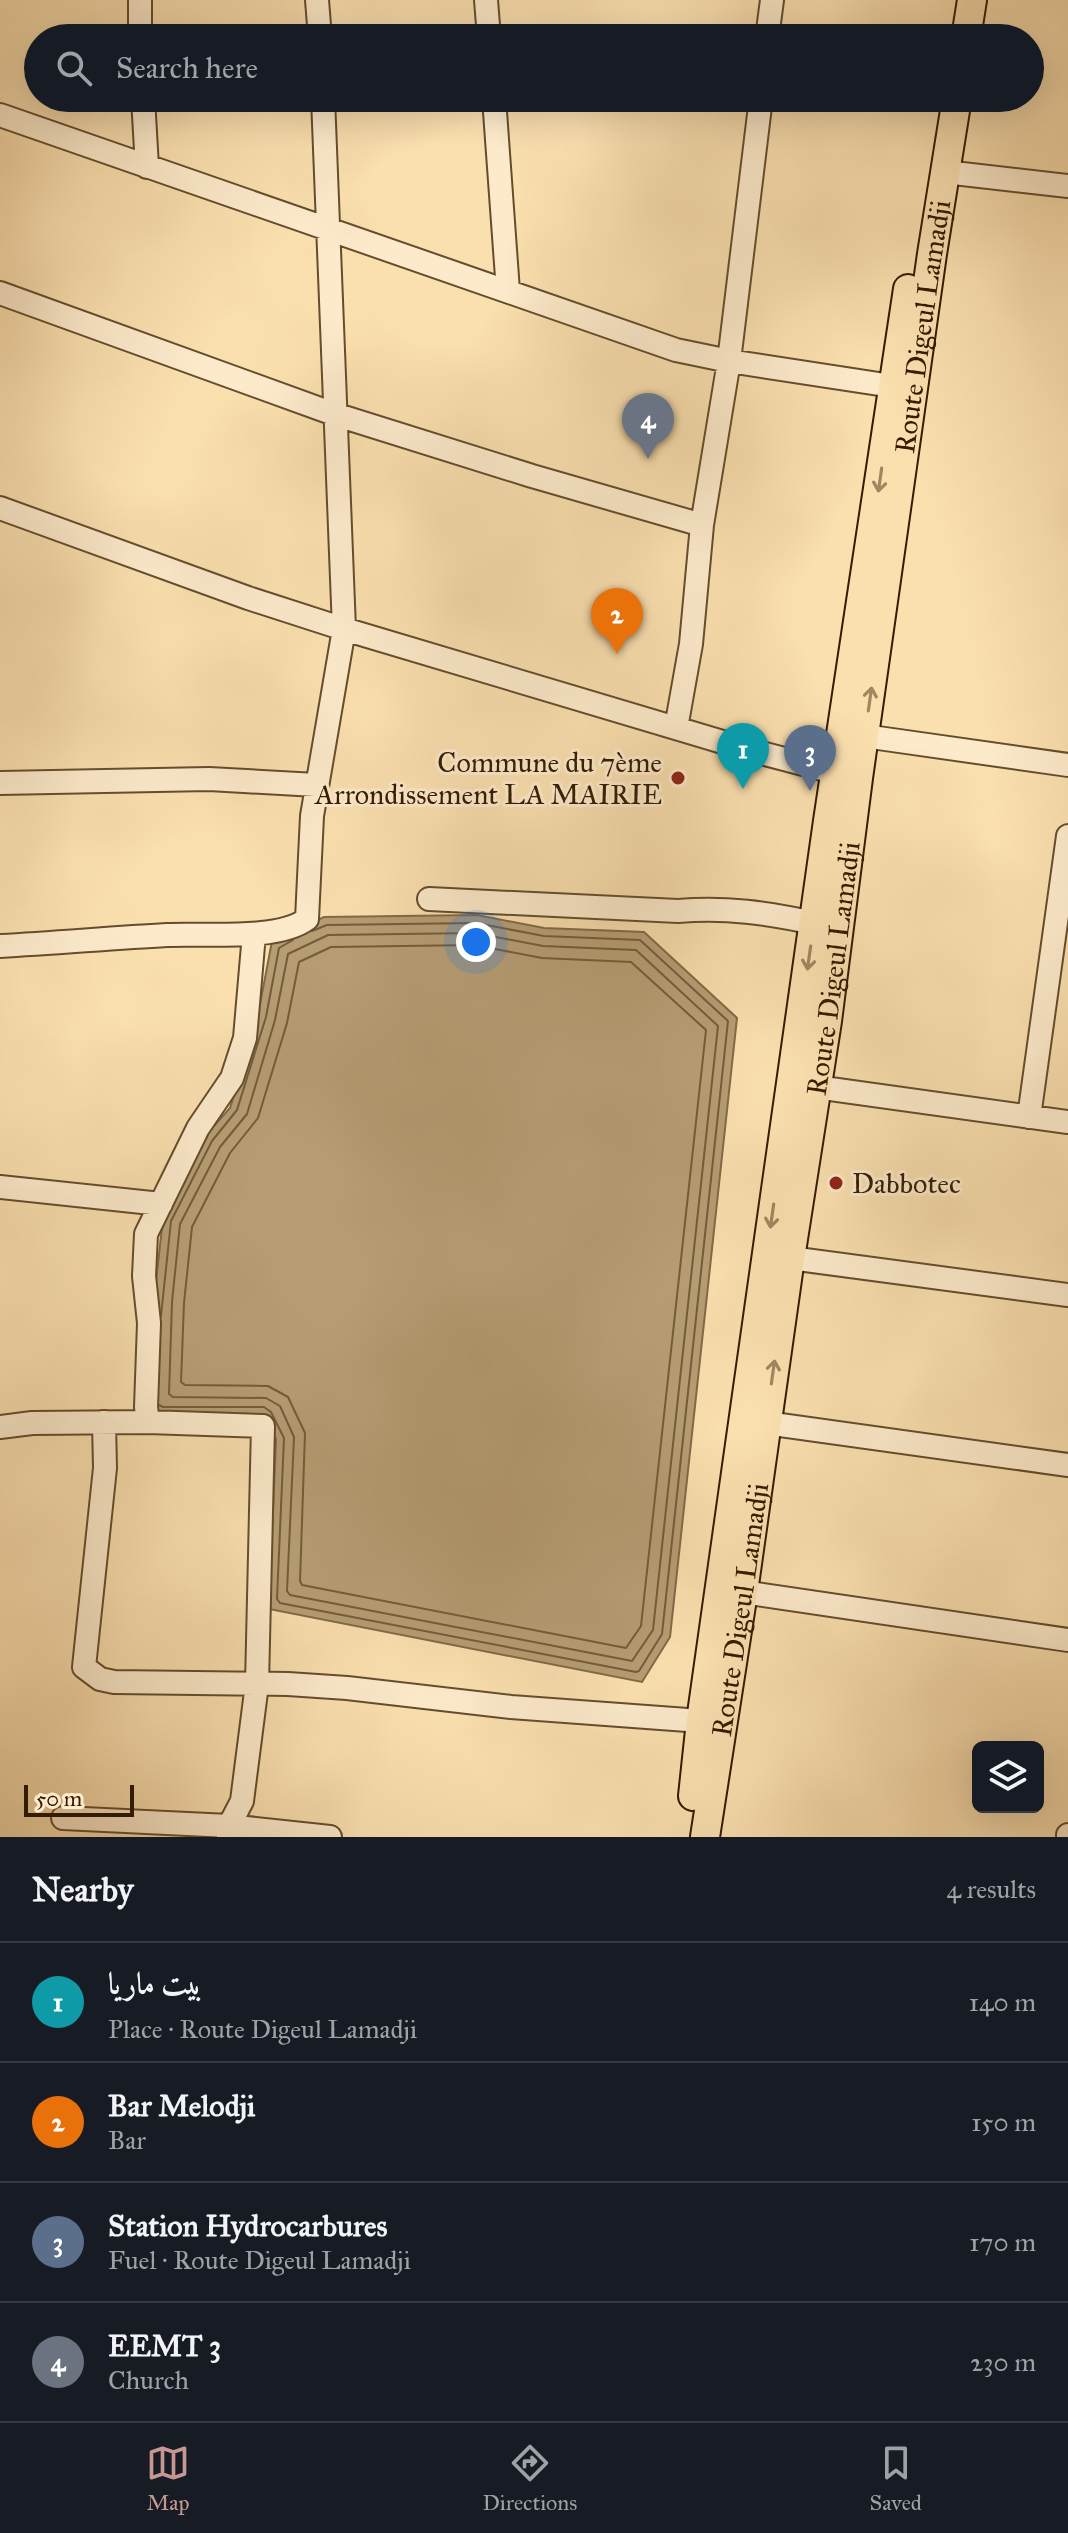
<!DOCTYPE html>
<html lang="en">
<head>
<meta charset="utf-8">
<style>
  :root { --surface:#171b24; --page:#242831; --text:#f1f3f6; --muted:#9ea1a6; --line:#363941; --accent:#c59692 }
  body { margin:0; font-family:"IM FELL Great Primer",Amiri,serif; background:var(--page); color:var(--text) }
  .controls { position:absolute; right:24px; bottom:24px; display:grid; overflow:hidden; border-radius:12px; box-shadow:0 8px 32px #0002 }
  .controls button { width:72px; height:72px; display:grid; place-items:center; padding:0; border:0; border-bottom:2px solid var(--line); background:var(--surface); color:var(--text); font:40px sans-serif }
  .scale { position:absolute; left:24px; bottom:20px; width:110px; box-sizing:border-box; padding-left:8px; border:4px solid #331c00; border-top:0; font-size:22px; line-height:28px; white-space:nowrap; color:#331c00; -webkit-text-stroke:6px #fceacb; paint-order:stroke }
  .you { position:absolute; left:476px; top:942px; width:28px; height:28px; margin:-20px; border:6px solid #fff; border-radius:50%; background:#1a73e8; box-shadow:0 0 0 12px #1a73e833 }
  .badge { display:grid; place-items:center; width:52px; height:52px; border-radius:50%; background:var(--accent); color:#fff; font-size:26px; font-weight:700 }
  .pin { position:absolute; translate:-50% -66px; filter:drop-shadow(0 2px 4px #0008) }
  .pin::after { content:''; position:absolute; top:42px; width:28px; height:24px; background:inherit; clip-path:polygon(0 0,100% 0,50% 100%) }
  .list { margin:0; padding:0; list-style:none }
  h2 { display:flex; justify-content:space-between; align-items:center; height:104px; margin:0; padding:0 32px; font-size:34px }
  h2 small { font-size:26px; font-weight:400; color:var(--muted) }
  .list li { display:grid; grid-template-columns:52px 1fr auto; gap:24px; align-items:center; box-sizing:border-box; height:120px; padding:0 32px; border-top:2px solid var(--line) }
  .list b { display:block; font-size:30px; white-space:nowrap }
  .list p { margin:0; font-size:26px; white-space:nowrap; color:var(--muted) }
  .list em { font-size:26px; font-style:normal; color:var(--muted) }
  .icon { flex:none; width:44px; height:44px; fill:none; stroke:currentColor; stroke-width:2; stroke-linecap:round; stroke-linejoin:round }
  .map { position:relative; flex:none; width:1068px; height:1837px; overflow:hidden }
  .search { position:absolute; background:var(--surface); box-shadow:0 8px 32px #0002; left:24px; right:24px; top:24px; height:88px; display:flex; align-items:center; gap:20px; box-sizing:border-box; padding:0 28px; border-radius:44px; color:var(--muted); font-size:30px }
  .sheet { height:584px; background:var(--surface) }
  nav { display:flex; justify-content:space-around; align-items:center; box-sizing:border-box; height:112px; border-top:2px solid var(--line); background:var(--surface); font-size:22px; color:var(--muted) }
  nav a { display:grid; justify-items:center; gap:4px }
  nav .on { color:var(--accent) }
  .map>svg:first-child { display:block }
  .water { fill:#b69d74; stroke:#826946; stroke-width:2 }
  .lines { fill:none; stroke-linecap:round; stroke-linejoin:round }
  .shore { stroke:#745c3a; stroke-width:2 }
  .minor-casing { stroke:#654d2c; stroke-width:26 }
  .major-casing { stroke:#331c00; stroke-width:32 }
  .minor { stroke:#fceacb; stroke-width:22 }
  .major { stroke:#fadfaf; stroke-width:28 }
  .oneway { stroke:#a08760 }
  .poi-dot { fill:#8f2418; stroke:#fceacb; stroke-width:3 }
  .labels { text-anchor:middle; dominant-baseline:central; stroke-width:6; stroke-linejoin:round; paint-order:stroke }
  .street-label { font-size:28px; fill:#331c00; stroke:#fceacb }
  .poi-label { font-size:28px; fill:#331c00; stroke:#fceacb; text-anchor:end }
</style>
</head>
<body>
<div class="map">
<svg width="1068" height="1837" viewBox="0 0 1068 1837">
  <rect width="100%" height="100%" fill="#fadfaf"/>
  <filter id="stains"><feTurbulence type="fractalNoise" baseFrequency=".0025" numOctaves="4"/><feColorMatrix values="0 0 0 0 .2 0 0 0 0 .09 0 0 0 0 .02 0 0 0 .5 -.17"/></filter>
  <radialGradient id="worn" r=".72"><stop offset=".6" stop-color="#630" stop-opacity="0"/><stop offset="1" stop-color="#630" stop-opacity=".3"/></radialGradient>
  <path class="water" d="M 477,915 L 544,928 L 644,932 L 737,1018 L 670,1637 L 642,1682 L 269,1609 L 276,1439 L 265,1416 L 150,1415 L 154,1300 L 163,1218 L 205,1136 L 230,1108 L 258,1015 L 272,941 L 324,917 Z"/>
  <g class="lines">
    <path class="shore" d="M 475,933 L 543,946 L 636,950 L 718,1026 L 653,1630 L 632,1661 L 290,1595 L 287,1591 L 294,1437 L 280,1406 L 266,1398 L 173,1397 L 169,1394 L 172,1302 L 180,1224 L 220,1147 L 247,1114 L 275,1020 L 288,954 L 328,935 Z
      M 474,945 L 542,958 L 631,962 L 706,1030 L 641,1626 L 626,1648 L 302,1585 L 300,1581 L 305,1433 L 288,1397 L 268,1386 L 185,1385 L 181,1382 L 184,1303 L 192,1227 L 230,1153 L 258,1118 L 287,1023 L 299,962 L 331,947 Z
      M 161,1316 L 171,1221 L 212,1141 L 237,1110 L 266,1017 L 279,948 L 293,940
      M 159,1405 L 163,1407 L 264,1407 L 271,1412 L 284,1438 L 277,1599 L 280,1603 L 636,1672 L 639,1671 L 662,1634 L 728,1021 L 640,940 L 544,936 L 476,923 L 327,925 L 312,931"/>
    <defs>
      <path id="minor" d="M 140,0 L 140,38
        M 317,0 L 320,38
        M 486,0 L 489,38
        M 767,38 L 772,0
        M 143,98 L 147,167
        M 494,98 L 508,291
        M 0,115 L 676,350 L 729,361 L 892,386
        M 945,172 L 1068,186
        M 0,293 L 334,414 L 532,476 L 702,525
        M 0,508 L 248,598 L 344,629 L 746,749 L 849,776
        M 676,728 L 691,644 L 702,525 L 729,361 L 761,98
        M 864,736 L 1068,765
        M 0,783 L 209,779 L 316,785
        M 429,899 L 678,911 C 727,907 767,913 814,923
        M 0,946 C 56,943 112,938 167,935 C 204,933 278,941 307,919 L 312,816 L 344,629 L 323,98
        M 816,1087 L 1068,1122
        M 1029,1117 L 1068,836
        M 0,1187 L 161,1204
        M 790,1258 L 1068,1295
        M 104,1422 L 105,1468 L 84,1667 L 100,1679 L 114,1682 L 288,1684 L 347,1688 L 511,1707 L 701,1721
        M 148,1422 L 263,1426 L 257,1684 L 242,1801 L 229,1826 L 228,1837
        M 766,1423 L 1068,1465
        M 0,1427 L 32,1423 L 148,1422 L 146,1407 L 149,1323 L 144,1276 L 146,1234 L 198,1128 L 232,1078 L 245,1038 L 254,934
        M 743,1592 L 1068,1640
        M 63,1818 L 229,1826 L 330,1837
        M 1068,1837 L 1068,1835"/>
      <g id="major">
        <path d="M 966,38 L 972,0"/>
        <path d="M 693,1796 L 701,1721 L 828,821 L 908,289"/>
        <path id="s1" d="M 705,1837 L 743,1592 L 790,1258 L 827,1021 L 858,778 L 932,254 L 957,98"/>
      </g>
    </defs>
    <use href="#minor" class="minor-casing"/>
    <use href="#major" class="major-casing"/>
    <use href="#minor" class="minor"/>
    <use href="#major" class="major"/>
  </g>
  <defs><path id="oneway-shaft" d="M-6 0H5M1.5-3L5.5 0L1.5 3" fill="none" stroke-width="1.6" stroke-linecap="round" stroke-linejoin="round" transform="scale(2)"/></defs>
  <g class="oneway">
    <use href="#oneway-shaft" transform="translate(880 480) rotate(98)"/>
    <use href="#oneway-shaft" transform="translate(870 699) rotate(-82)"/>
    <use href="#oneway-shaft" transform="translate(809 958) rotate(98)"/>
    <use href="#oneway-shaft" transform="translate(772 1216) rotate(98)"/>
    <use href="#oneway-shaft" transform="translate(773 1372) rotate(-82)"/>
  </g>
  <g class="poi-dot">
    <circle cx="678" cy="778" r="8"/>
    <circle cx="836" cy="1183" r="8"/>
  </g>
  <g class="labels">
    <g class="street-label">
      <text stroke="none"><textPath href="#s1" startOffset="1526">Route Digeul Lamadji</textPath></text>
      <text stroke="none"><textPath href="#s1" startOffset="878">Route Digeul Lamadji</textPath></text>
      <text stroke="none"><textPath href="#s1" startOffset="230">Route Digeul Lamadji</textPath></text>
    </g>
    <g class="poi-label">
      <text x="662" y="762">Commune du 7ème<tspan x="662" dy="32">Arrondissement LA MAIRIE</tspan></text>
      <text x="852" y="1183" text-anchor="start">Dabbotec</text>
    </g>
  </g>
  <rect width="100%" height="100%" filter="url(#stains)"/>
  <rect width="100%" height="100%" fill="url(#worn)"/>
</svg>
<div class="controls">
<button><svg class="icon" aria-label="layers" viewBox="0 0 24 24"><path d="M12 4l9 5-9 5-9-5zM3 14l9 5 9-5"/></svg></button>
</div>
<div class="scale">50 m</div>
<div class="you"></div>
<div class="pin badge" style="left:743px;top:789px;background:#0f9aa8">1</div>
<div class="pin badge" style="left:617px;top:654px;background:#e8710a">2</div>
<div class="pin badge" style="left:810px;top:791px;background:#5c6f8a">3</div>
<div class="pin badge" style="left:648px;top:459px;background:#6b7280">4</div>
<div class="search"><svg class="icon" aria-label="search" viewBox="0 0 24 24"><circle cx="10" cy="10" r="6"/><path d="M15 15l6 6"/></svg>Search here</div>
</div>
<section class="sheet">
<h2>Nearby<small>4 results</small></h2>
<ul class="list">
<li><span class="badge" style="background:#0f9aa8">1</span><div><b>بيت ماريا</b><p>Place · Route Digeul Lamadji</p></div><em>140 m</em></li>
<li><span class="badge" style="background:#e8710a">2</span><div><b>Bar Melodji</b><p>Bar</p></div><em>150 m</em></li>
<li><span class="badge" style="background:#5c6f8a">3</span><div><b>Station Hydrocarbures</b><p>Fuel · Route Digeul Lamadji</p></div><em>170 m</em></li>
<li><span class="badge" style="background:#6b7280">4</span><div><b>EEMT 3</b><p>Church</p></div><em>230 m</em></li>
</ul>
</section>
<nav>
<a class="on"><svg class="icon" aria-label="map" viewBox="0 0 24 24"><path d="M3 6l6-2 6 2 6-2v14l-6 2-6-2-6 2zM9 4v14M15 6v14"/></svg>Map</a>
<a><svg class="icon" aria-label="directions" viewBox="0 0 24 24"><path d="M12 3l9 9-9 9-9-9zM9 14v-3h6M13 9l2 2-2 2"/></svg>Directions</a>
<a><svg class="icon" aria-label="saved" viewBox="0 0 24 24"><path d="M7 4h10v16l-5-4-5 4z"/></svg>Saved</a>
</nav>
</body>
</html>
